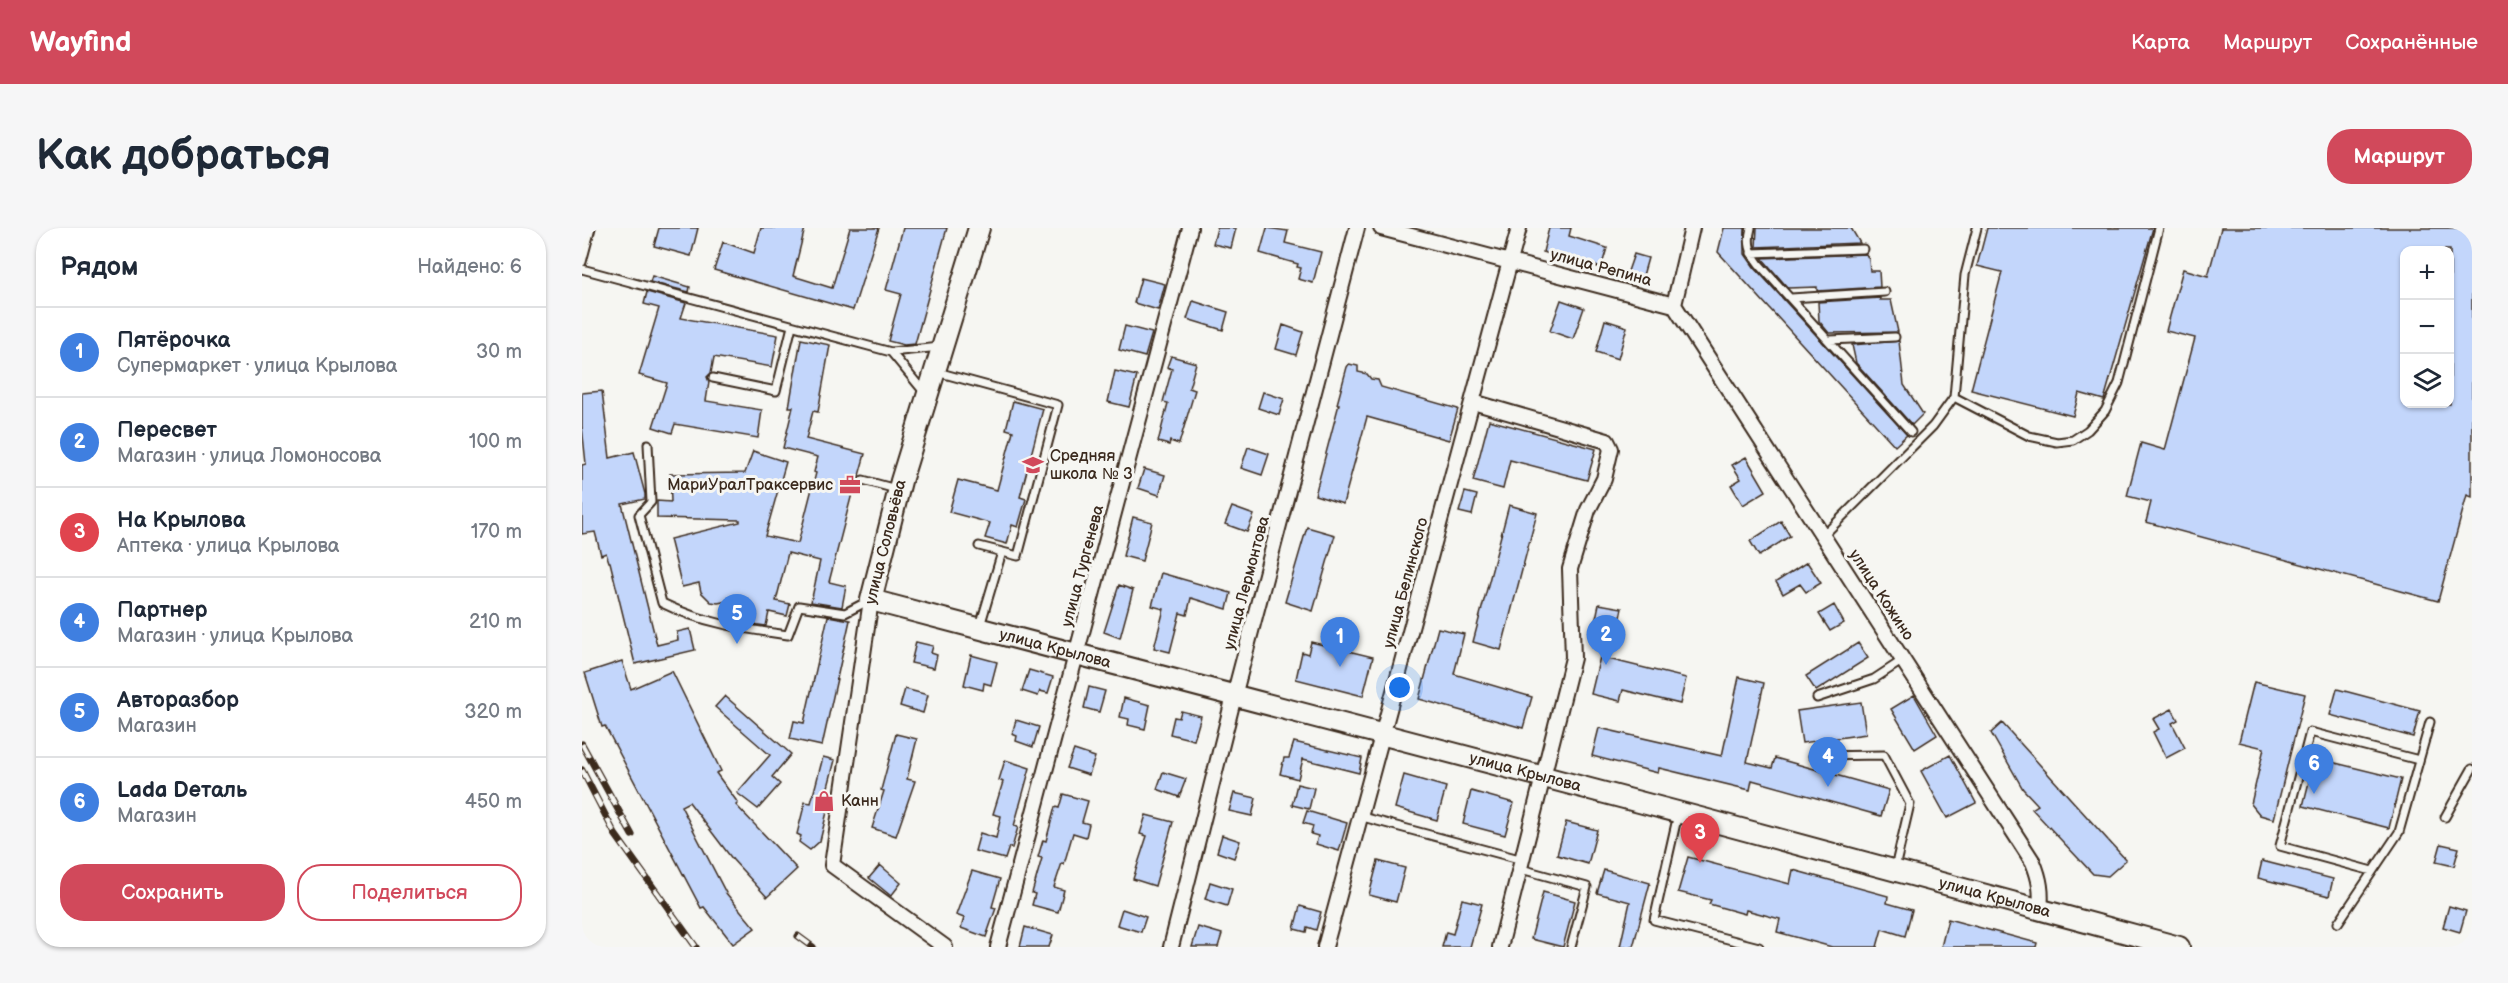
<!DOCTYPE html>
<html lang="ru">
<head>
<meta charset="utf-8">
<style>
  :root { --surface:#fff; --page:#f6f6f7; --text:#1f2937; --muted:#747a83; --line:#e0e1e3; --accent:#d1495b }
  body { margin:0; font-family:"Balsamiq Sans",sans-serif; background:var(--page); color:var(--text) }
  .controls { position:absolute; right:18px; top:18px; display:grid; overflow:hidden; border-radius:12px; box-shadow:0 2px 4px #0004 }
  .controls button { width:54px; height:54px; display:grid; place-items:center; padding:0; border:0; border-bottom:2px solid var(--line); background:var(--surface); color:var(--text); font:30px sans-serif }
  .you { position:absolute; left:818px; top:460px; width:21px; height:21px; margin:-15px; border:4px solid #fff; border-radius:50%; background:#1a73e8; box-shadow:0 0 0 9px #1a73e833 }
  .badge { display:grid; place-items:center; width:39px; height:39px; border-radius:50%; background:var(--accent); color:#fff; font-size:20px; font-weight:700 }
  .pin { position:absolute; translate:-50% -50px; filter:drop-shadow(0 2px 3px #0008) }
  .pin::after { content:''; position:absolute; top:32px; width:21px; height:18px; background:inherit; clip-path:polygon(0 0,100% 0,50% 100%) }
  .list { margin:0; padding:0; list-style:none }
  h2 { display:flex; justify-content:space-between; align-items:center; height:78px; margin:0; padding:0 24px; font-size:26px }
  h2 small { font-size:20px; font-weight:400; color:var(--muted) }
  .list li { display:grid; grid-template-columns:39px 1fr auto; gap:18px; align-items:center; box-sizing:border-box; height:90px; padding:0 24px; border-top:2px solid var(--line) }
  .list b { display:block; font-size:22px; white-space:nowrap }
  .list p { margin:0; font-size:20px; white-space:nowrap; color:var(--muted) }
  .list em { font-size:20px; font-style:normal; color:var(--muted) }
  .actions { display:flex; gap:12px; padding:18px 24px }
  .actions a { flex:1; padding:14px 0; border:2px solid var(--accent); border-radius:24px; text-align:center; font-size:21px; color:var(--accent) }
  .actions .main { background:var(--accent); color:#fff }
  .icon { flex:none; width:33px; height:33px; fill:none; stroke:currentColor; stroke-width:2; stroke-linecap:round; stroke-linejoin:round }
  .map { position:relative; flex:none; width:1890px; height:719px; overflow:hidden; border-radius:24px }
  header { display:flex; align-items:center; gap:36px; box-sizing:border-box; height:84px; padding:0 30px; background:var(--accent); color:#fff }
  header strong { font-size:28px }
  nav { display:flex; gap:33px; margin-inline-start:auto; font-size:21px }
  .intro { display:flex; align-items:center; justify-content:space-between; box-sizing:border-box; height:144px; padding:0 36px }
  h1 { margin:0; font-size:42px }
  .button { padding:15px 27px; border-radius:24px; background:var(--accent); color:#fff; font-size:21px; font-weight:700 }
  main { display:flex; gap:36px; padding:0 36px }
  aside { flex:1; background:var(--surface); border-radius:24px; box-shadow:0 2px 4px #0004 }
  .map>svg:first-child { display:block }
  .building { fill:#c3d6fb; stroke:#3b2a1e; stroke-width:1.5; fill-rule:evenodd }
  .lines { fill:none; stroke-linecap:round; stroke-linejoin:round }
  .lane-casing { stroke:#3b2a1e; stroke-width:11 }
  .street-casing { stroke:#3b2a1e; stroke-width:18 }
  .secondary-casing { stroke:#3b2a1e; stroke-width:24 }
  .lane { stroke:#f6f6f2; stroke-width:7 }
  .street { stroke:#f6f6f2; stroke-width:14 }
  .secondary { stroke:#f6f6f2; stroke-width:20 }
  .rail-casing { stroke:#3b2a1e; stroke-width:7 }
  .rail { stroke:#f6f6f2; stroke-width:4.5; stroke-dasharray:14; stroke-linecap:butt }
  .labels { text-anchor:middle; dominant-baseline:central; stroke-width:6; stroke-linejoin:round; paint-order:stroke }
  .street-label { font-size:16px; fill:#3b2a1e; stroke:#f6f6f2 }
  .poi-label { font-size:16px; fill:#3b2a1e; stroke:#f6f6f2; text-anchor:start }
</style>
</head>
<body>
<header>
<strong>Wayfind</strong>
<nav><a>Карта</a><a>Маршрут</a><a>Сохранённые</a></nav>
</header>
<div class="intro"><h1>Как добраться</h1><a class="button">Маршрут</a></div>
<main>
<aside>
<h2>Рядом<small>Найдено: 6</small></h2>
<ul class="list">
<li><span class="badge" style="background:#3f7fe0">1</span><div><b>Пятёрочка</b><p>Супермаркет · улица Крылова</p></div><em>30 m</em></li>
<li><span class="badge" style="background:#3f7fe0">2</span><div><b>Пересвет</b><p>Магазин · улица Ломоносова</p></div><em>100 m</em></li>
<li><span class="badge" style="background:#e0444e">3</span><div><b>На Крылова</b><p>Аптека · улица Крылова</p></div><em>170 m</em></li>
<li><span class="badge" style="background:#3f7fe0">4</span><div><b>Партнер</b><p>Магазин · улица Крылова</p></div><em>210 m</em></li>
<li><span class="badge" style="background:#3f7fe0">5</span><div><b>Авторазбор</b><p>Магазин</p></div><em>320 m</em></li>
<li><span class="badge" style="background:#3f7fe0">6</span><div><b>Lada Dеталь</b><p>Магазин</p></div><em>450 m</em></li>
</ul>
<div class="actions"><a class="main">Сохранить</a><a>Поделиться</a></div>
</aside>
<div class="map">
<svg width="1890" height="719" viewBox="0 0 1890 719">
  <rect width="100%" height="100%" fill="#f6f6f2"/>
  <filter id="ink" filterUnits="userSpaceOnUse"><feTurbulence type="fractalNoise" baseFrequency=".0167" numOctaves="2"/><feDisplacementMap in="SourceGraphic" scale="12" xChannelSelector="R" yChannelSelector="G"/><feConvolveMatrix kernelMatrix="1 2 1 2 8 2 1 2 1" color-interpolation-filters="sRGB"/></filter>
  <g filter="url(#ink)">
    <path class="building" d="M 77,0 L 116,0 L 109,28 L 72,18 Z
      M 179,0 L 223,0 L 211,48 L 250,60 L 268,0 L 297,0 L 271,82 L 132,42 L 141,14 L 172,25 Z
      M 321,0 L 365,0 L 333,116 L 322,117 L 306,113 L 319,66 L 304,62 Z
      M 635,0 L 654,0 L 649,20 L 631,16 Z
      M 685,0 L 706,3 L 703,15 L 739,24 L 731,55 L 716,51 L 719,40 L 715,39 L 716,36 L 678,25 Z
      M 967,0 L 989,0 L 987,8 L 1025,20 L 1019,40 L 985,28 L 985,31 L 961,24 Z
      M 1142,0 L 1163,0 L 1163,26 L 1172,39 L 1325,207 L 1313,218 L 1136,24 Z
      M 1175,0 L 1269,0 L 1278,15 L 1174,19 Z
      M 1405,0 L 1571,0 L 1522,172 L 1497,165 L 1491,188 L 1389,162 L 1420,44 L 1395,38 Z
      M 1639,0 L 1890,0 L 1890,269 L 1885,267 L 1856,373 L 1564,294 L 1569,274 L 1545,268 L 1559,215 L 1583,222 L 1613,110 L 1584,103 L 1601,41 L 1626,48 ZM 1822,22 L 1868,22 L 1868,176 L 1822,176 Z
      M 1052,26 L 1066,30 L 1060,51 L 1045,46 Z
      M 1284,26 L 1287,32 L 1288,43 L 1297,43 L 1298,59 L 1235,63 L 1235,59 L 1206,60 L 1180,30 Z
      M 70,48 L 108,59 L 107,64 L 68,54 Z
      M 559,50 L 583,56 L 576,82 L 552,75 Z
      M 65,64 L 104,75 L 99,90 L 196,107 L 190,139 L 132,129 L 129,145 L 125,149 L 127,154 L 124,173 L 180,182 L 176,210 L 93,196 L 90,205 L 71,199 L 85,155 L 57,147 L 77,80 L 62,76 Z
      M 1298,70 L 1298,72 L 1309,72 L 1316,104 L 1247,105 L 1237,93 L 1236,74 Z
      M 979,72 L 1002,80 L 991,111 L 968,103 Z
      M 611,73 L 646,84 L 641,102 L 605,91 Z
      M 1023,92 L 1045,99 L 1036,131 L 1014,124 Z
      M 701,97 L 721,104 L 714,127 L 694,121 Z
      M 543,98 L 570,105 L 563,129 L 537,122 Z
      M 219,111 L 248,117 L 236,184 L 231,183 L 224,211 L 283,226 L 275,255 L 273,254 L 247,354 L 264,358 L 260,379 L 229,374 L 238,333 L 206,325 L 194,373 L 208,376 L 205,388 L 187,384 L 184,398 L 163,395 L 166,379 L 155,377 L 156,371 L 136,375 L 129,374 L 119,364 L 117,355 L 100,359 L 88,311 L 158,294 L 158,292 L 75,290 L 75,273 L 89,274 L 88,246 L 163,245 L 171,223 L 204,234 L 183,308 L 216,315 L 234,245 L 232,244 L 236,229 L 201,220 L 211,179 L 207,179 Z
      M 1317,113 L 1322,157 L 1341,186 L 1330,197 L 1274,135 L 1270,117 Z
      M 589,128 L 614,135 L 607,160 L 613,162 L 597,216 L 588,213 L 587,217 L 576,214 L 586,175 L 581,174 L 590,141 L 585,139 Z
      M 767,136 L 776,138 L 776,144 L 785,146 L 789,151 L 796,152 L 799,159 L 876,181 L 867,212 L 785,189 L 761,276 L 733,267 L 757,176 L 755,176 L 765,139 Z
      M 533,143 L 555,148 L 547,179 L 526,174 Z
      M 20,163 L 28,230 L 52,224 L 63,266 L 63,271 L 40,276 L 75,417 L 96,412 L 95,404 L 108,401 L 113,422 L 53,436 L 28,334 L 27,334 L 24,325 L 19,327 L 13,304 L 0,306 L 0,237 L 4,236 L 0,198 L 0,165 Z
      M 681,164 L 702,171 L 697,187 L 676,180 Z
      M 431,173 L 461,181 L 438,269 L 444,271 L 436,299 L 430,297 L 425,316 L 403,310 L 408,295 L 367,284 L 376,252 L 415,262 L 431,203 L 424,201 Z
      M 907,192 L 1014,221 L 1005,252 L 928,232 L 921,261 L 891,253 Z
      M 666,219 L 687,226 L 680,247 L 659,240 Z
      M 1164,229 L 1184,263 L 1161,277 L 1149,257 L 1159,251 L 1150,237 Z
      M 562,241 L 583,247 L 577,267 L 556,260 Z
      M 883,264 L 895,267 L 890,287 L 877,284 Z
      M 927,277 L 955,285 L 919,422 L 891,414 Z
      M 650,279 L 672,287 L 665,304 L 643,296 Z
      M 551,289 L 570,294 L 560,333 L 541,328 Z
      M 1199,293 L 1208,308 L 1177,328 L 1168,313 Z
      M 725,299 L 753,307 L 731,383 L 703,374 Z
      M 1225,334 L 1239,355 L 1224,364 L 1218,356 L 1201,366 L 1194,354 Z
      M 579,345 L 649,365 L 645,381 L 609,370 L 605,387 L 598,385 L 588,424 L 572,420 L 582,381 L 570,378 Z
      M 537,357 L 551,362 L 538,410 L 522,404 Z
      M 1017,376 L 1040,380 L 1036,399 L 1013,395 Z
      M 1252,377 L 1262,395 L 1248,403 L 1237,386 Z
      M 246,388 L 268,392 L 240,518 L 208,511 L 212,493 L 222,495 Z
      M 856,400 L 882,406 L 872,446 L 950,469 L 941,500 L 837,471 Z
      M 334,414 L 351,418 L 349,425 L 355,427 L 352,440 L 329,435 Z
      M 729,414 L 791,429 L 781,468 L 714,451 L 720,424 L 726,426 Z
      M 1276,415 L 1286,430 L 1234,463 L 1224,448 Z
      M 389,427 L 415,434 L 409,457 L 402,455 L 401,462 L 382,457 Z
      M 1018,429 L 1104,450 L 1098,476 L 1041,462 L 1038,473 L 1009,466 Z
      M 40,433 L 49,461 L 90,443 L 139,543 L 134,545 L 156,575 L 154,577 L 215,641 L 185,669 L 151,632 L 107,574 L 99,578 L 144,665 L 173,700 L 151,716 L 122,679 L 119,680 L 23,498 L 20,499 L 3,445 Z
      M 447,442 L 471,449 L 466,465 L 458,463 L 456,468 L 440,463 Z
      M 1157,449 L 1182,455 L 1165,534 L 1190,540 L 1193,530 L 1307,562 L 1299,588 L 1170,552 L 1168,562 L 1077,540 L 1076,545 L 1010,528 L 1017,500 L 1140,528 Z
      M 1672,454 L 1723,466 L 1692,591 L 1678,587 L 1669,576 L 1682,520 L 1657,514 Z
      M 507,459 L 523,463 L 517,484 L 502,480 Z
      M 323,461 L 346,467 L 341,485 L 318,478 Z
      M 1755,461 L 1838,483 L 1831,509 L 1748,487 Z
      M 1332,467 L 1355,507 L 1333,521 L 1309,481 Z
      M 143,468 L 209,526 L 190,549 L 198,556 L 176,581 L 155,565 L 188,527 L 133,479 Z
      M 542,470 L 568,477 L 563,501 L 546,497 L 547,491 L 538,489 Z
      M 1279,474 L 1284,506 L 1220,515 L 1215,483 Z
      M 1590,481 L 1596,492 L 1590,495 L 1603,520 L 1584,530 L 1571,504 L 1577,501 L 1571,491 Z
      M 599,483 L 619,488 L 612,512 L 588,506 L 592,489 L 597,490 Z
      M 434,492 L 457,499 L 451,519 L 434,513 L 435,508 L 430,506 Z
      M 1420,495 L 1544,632 L 1526,648 L 1511,646 L 1450,581 L 1456,577 L 1441,561 L 1409,505 Z
      M 314,506 L 335,511 L 325,551 L 333,553 L 314,608 L 290,600 L 302,563 L 299,562 Z
      M 712,514 L 780,530 L 777,545 L 721,531 L 716,551 L 698,546 L 702,530 L 707,530 Z
      M 492,522 L 513,529 L 507,547 L 485,540 Z
      M 1368,527 L 1394,575 L 1365,590 L 1339,543 Z
      M 241,529 L 253,532 L 245,563 L 250,563 L 238,613 L 228,622 L 217,614 L 219,608 L 215,606 L 223,574 L 229,575 Z
      M 1733,530 L 1819,551 L 1807,600 L 1721,578 Z
      M 423,532 L 448,540 L 432,598 L 436,599 L 430,620 L 427,619 L 423,631 L 393,623 L 398,605 L 414,610 L 419,588 L 411,586 L 421,554 L 417,552 Z
      M 581,544 L 604,551 L 597,569 L 575,561 Z
      M 822,547 L 864,559 L 855,592 L 813,580 Z
      M 715,556 L 732,560 L 727,581 L 710,577 Z
      M 889,563 L 932,575 L 923,607 L 881,596 Z
      M 652,565 L 674,570 L 670,588 L 647,583 Z
      M 481,566 L 506,573 L 500,594 L 507,596 L 504,609 L 491,605 L 482,636 L 480,635 L 472,659 L 482,662 L 476,684 L 450,677 L 453,666 L 450,665 L 460,630 L 456,629 L 461,612 L 464,613 L 473,579 L 477,580 Z
      M 725,583 L 765,595 L 757,623 L 734,616 L 736,608 L 729,606 L 731,598 L 721,595 Z
      M 564,587 L 591,594 L 573,658 L 551,651 L 565,608 L 558,606 Z
      M 984,594 L 1015,602 L 1006,636 L 975,627 Z
      M 640,607 L 658,613 L 652,630 L 635,624 Z
      M 1859,616 L 1877,620 L 1872,638 L 1854,634 Z
      M 1106,629 L 1208,656 L 1211,642 L 1306,668 L 1305,675 L 1330,682 L 1323,708 L 1300,701 L 1295,719 L 1250,719 L 1195,704 L 1198,691 L 1164,682 L 1163,686 L 1127,676 L 1129,672 L 1096,664 Z
      M 796,633 L 823,640 L 814,674 L 787,667 Z
      M 1680,633 L 1751,651 L 1747,668 L 1676,650 Z
      M 298,637 L 319,655 L 309,668 L 287,650 Z
      M 1022,642 L 1068,655 L 1051,719 L 1038,719 L 1048,674 L 1015,665 Z
      M 390,643 L 418,651 L 410,679 L 414,680 L 404,709 L 379,700 L 382,690 L 374,687 Z
      M 628,654 L 650,661 L 645,678 L 623,671 Z
      M 961,664 L 993,673 L 981,719 L 949,711 Z
      M 880,671 L 900,676 L 888,719 L 860,719 L 864,704 L 871,706 Z
      M 718,678 L 739,684 L 734,702 L 725,699 L 724,704 L 712,701 Z
      M 1867,678 L 1884,683 L 1878,704 L 1861,699 Z
      M 540,681 L 564,689 L 559,704 L 535,697 Z
      M 1366,691 L 1455,715 L 1454,719 L 1359,719 Z
      M 443,699 L 471,707 L 467,719 L 438,719 Z
      M 616,699 L 640,706 L 636,719 L 610,719 Z"/>
    <g class="lines">
      <defs>
        <path id="lane" d="M 1169,0 C 1165,15 1168,24 1177,36 L 1329,204
          M 1395,0 L 1383,47 L 1372,169 L 1447,208 L 1475,214 L 1491,212 L 1506,202 L 1523,183 L 1537,155 L 1577,0
          M 1169,25 L 1281,21
          M 0,34 L 9,0
          M 0,41 L 309,124 L 358,119
          M 1209,70 L 1303,64
          M 1248,112 L 1313,109
          M 309,124 L 342,164
          M 355,144 L 476,177 L 436,328 L 397,318
          M 131,150 L 194,163 L 210,98
          M 66,216 L 69,274 L 57,287 L 80,375 C 120,395 162,401 206,407 L 217,378 L 263,385 L 286,373
          M 281,252 L 314,261
          M 1241,308 L 1351,198 L 1372,169
          M 398,398 L 420,324
          M 1235,470 L 1292,451 L 1321,432
          M 1231,528 L 1302,527 L 1328,576 L 1313,640
          M 1096,586 L 1072,692 L 1177,719
          M 777,588 L 941,632
          M 1863,589 L 1890,541
          M 939,641 L 1005,659 L 989,719
          M 1790,643 L 1698,618 L 1728,504 L 1837,532
          M 1756,695 L 1817,604 L 1848,494"/>
        <path id="street" d="M 799,0 L 1092,77
          M 1092,77 L 1451,634 C 1458,651 1460,664 1458,682
          M 1092,77 L 1110,0
          M 891,174 L 1025,213 L 1029,221 L 1022,251 L 1006,282 L 988,341 L 991,430 L 918,719
          M 289,372 L 250,637 L 363,719
          M 416,719 L 608,0
          M 589,719 L 652,468 L 775,0
          M 743,719 L 937,0"/>
        <g id="secondary">
          <path id="s1" d="M 397,0 L 319,253 L 289,372 L 1122,591 L 1597,719"/>
        </g>
      </defs>
      <use href="#lane" class="lane-casing"/>
      <use href="#street" class="street-casing"/>
      <use href="#secondary" class="secondary-casing"/>
      <use href="#lane" class="lane"/>
      <use href="#street" class="street"/>
      <use href="#secondary" class="secondary"/>
      <defs>
        <path id="rail" d="M 0,516 L 50,607
          M 0,542 L 33,606 L 114,719
          M 216,708 L 231,719"/>
      </defs>
      <use href="#rail" class="rail-casing"/>
      <use href="#rail" class="rail"/>
    </g>
  </g>
  <defs>
    <symbol id="school-bare" viewBox="-9 -9 18 18"><path d="M0-5L7-2L0 1L-7-2ZM-4 1L0 2.5L4 1V4Q0 6-4 4Z" fill="#d1495b" stroke="#f6f6f2" stroke-width="2.5" paint-order="stroke"/></symbol>
    <symbol id="office-bare" viewBox="-9 -9 18 18"><path d="M-6-3h4V-5.5h4V-3h4V5H-6ZM-1-4.5V-3h2v-1.5ZM-6 0V1H6V0Z" fill="#d1495b" stroke="#f6f6f2" stroke-width="2.5" paint-order="stroke"/></symbol>
    <symbol id="shop-bare" viewBox="-9 -9 18 18"><path d="M-5-2.5h2.3a2.7 3.5 0 0 1 5.4 0H5L5.5 6h-11ZM-1.5-2.5h3a1.5 2.3 0 0 0-3 0Z" fill="#d1495b" stroke="#f6f6f2" stroke-width="2.5" paint-order="stroke"/></symbol>
  </defs>
  <g fill-rule="evenodd">
    <use href="#school-bare" x="436" y="222" width="30" height="30"/>
    <use href="#office-bare" x="253" y="242" width="30" height="30"/>
    <use href="#shop-bare" x="227" y="558" width="30" height="30"/>
  </g>
  <g class="labels">
    <g class="street-label">
      <text transform="translate(1019 40) rotate(15)">улица Репина</text>
      <text transform="translate(304 314) rotate(-76)">улица Соловьёва</text>
      <text transform="translate(501 338) rotate(-75)">улица Тургенева</text>
      <text transform="translate(665 355) rotate(-75)">улица Лермонтова</text>
      <text transform="translate(824 355) rotate(-75)">улица Белинского</text>
      <text transform="translate(1299 367) rotate(57)">улица Кожино</text>
      <text stroke="none"><textPath href="#s1" startOffset="578">улица Крылова</textPath></text>
      <text stroke="none"><textPath href="#s1" startOffset="1064">улица Крылова</textPath></text>
      <text stroke="none"><textPath href="#s1" startOffset="1550">улица Крылова</textPath></text>
    </g>
    <g class="poi-label">
      <text x="468" y="228">Средняя<tspan x="468" dy="18">школа № 3</tspan></text>
      <text x="251" y="257" text-anchor="end">МариУралТраксервис</text>
      <text x="259" y="573">Канн</text>
    </g>
  </g>
</svg>
<div class="controls">
<button>+</button>
<button>−</button>
<button><svg class="icon" aria-label="layers" viewBox="0 0 24 24"><path d="M12 4l9 5-9 5-9-5zM3 14l9 5 9-5"/></svg></button>
</div>
<div class="you"></div>
<div class="pin badge" style="left:758px;top:439px;background:#3f7fe0">1</div>
<div class="pin badge" style="left:1024px;top:437px;background:#3f7fe0">2</div>
<div class="pin badge" style="left:1118px;top:635px;background:#e0444e">3</div>
<div class="pin badge" style="left:1246px;top:559px;background:#3f7fe0">4</div>
<div class="pin badge" style="left:155px;top:416px;background:#3f7fe0">5</div>
<div class="pin badge" style="left:1732px;top:566px;background:#3f7fe0">6</div>
</div>
</main>
</body>
</html>
